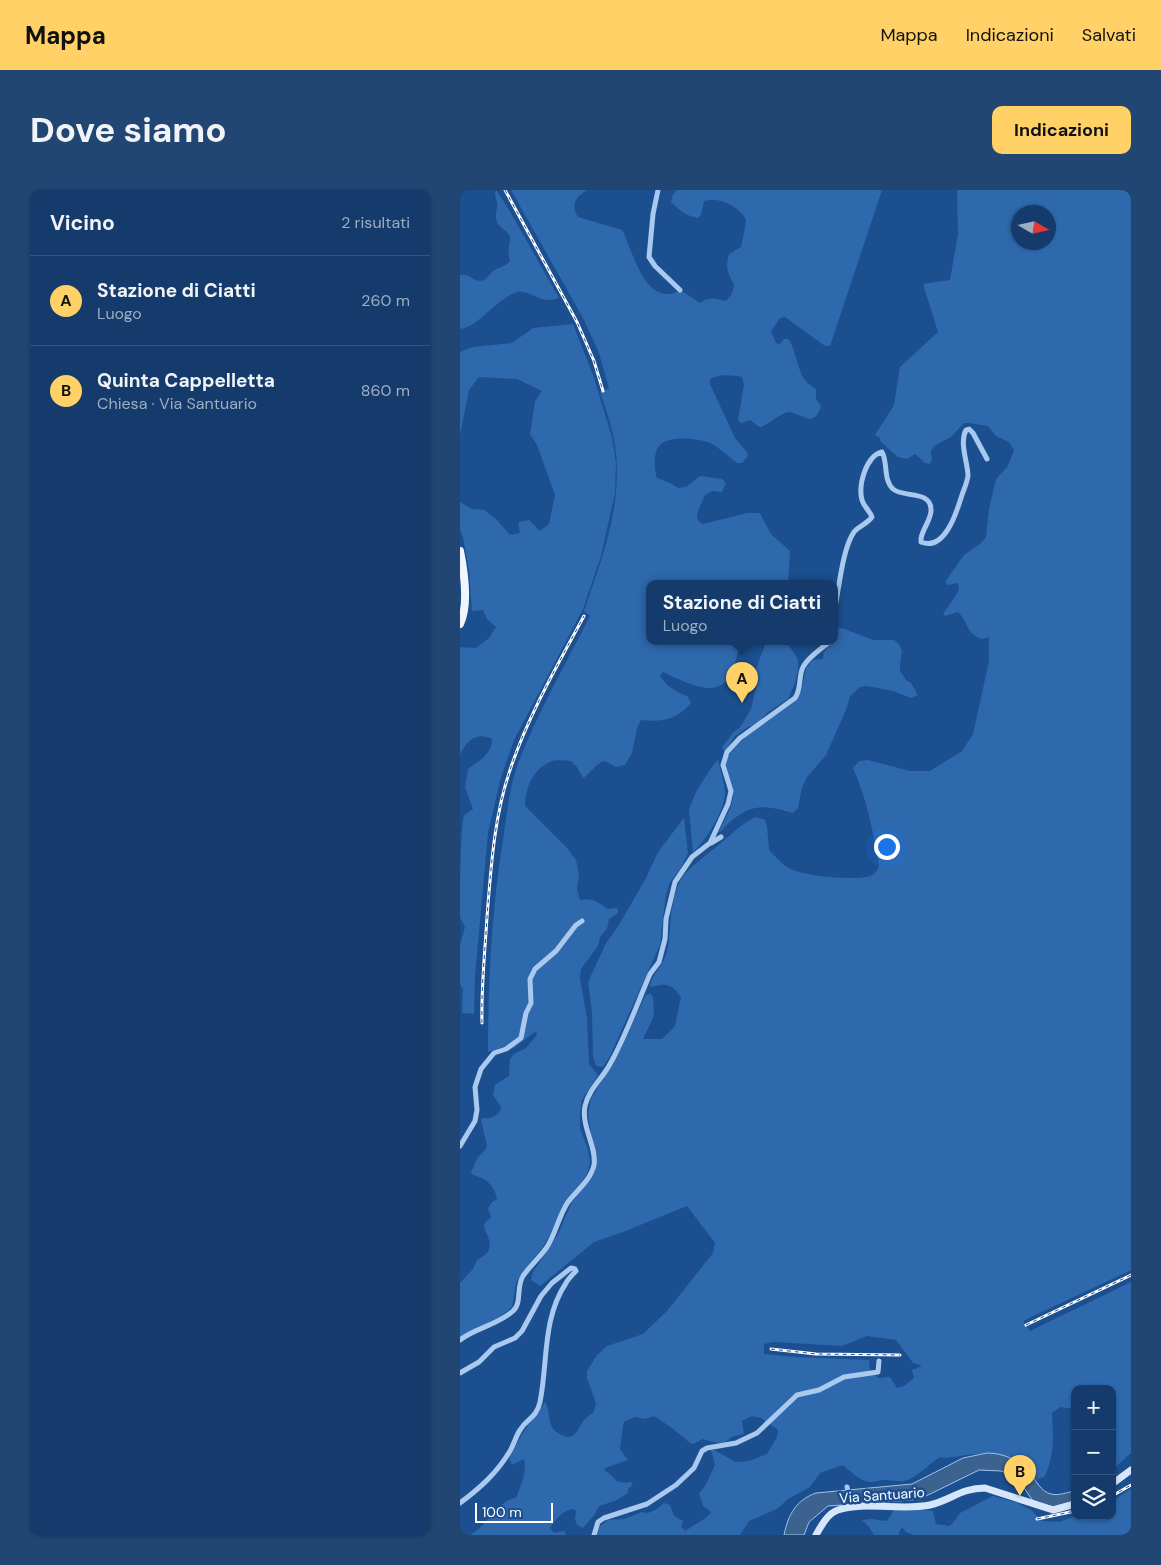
<!DOCTYPE html>
<html lang="it">
<head>
<meta charset="utf-8">
<style>
  :root { --surface:#143b6b; --page:#214673; --text:#f1f3f6; --muted:#9dadc1; --line:#33557e; --accent:#ffd166 }
  body { margin:0; font-family:"DM Sans",sans-serif; background:var(--page); color:var(--text) }
  .controls { position:absolute; right:15px; bottom:15px; display:grid; overflow:hidden; border-radius:10px; box-shadow:0 1px 4px #0004 }
  .controls button { width:45px; height:45px; display:grid; place-items:center; padding:0; border:0; border-bottom:1px solid var(--line); background:var(--surface); color:var(--text); font:25px sans-serif }
  .compass { position:absolute; left:551px; top:15px; width:45px; height:45px; border-radius:50%; background:var(--surface); box-shadow:0 1px 4px #0004; rotate:99deg }
  .scale { position:absolute; left:15px; bottom:12px; width:78px; box-sizing:border-box; padding-left:5px; border:2px solid #fff; border-top:0; font-size:14px; line-height:18px; white-space:nowrap; color:#fff; -webkit-text-stroke:4px #1b4f8f; paint-order:stroke }
  .you { position:absolute; left:426px; top:656px; width:18px; height:18px; margin:-12px; border:4px solid #fff; border-radius:50%; background:#1a73e8; box-shadow:0 0 0 8px #1a73e833 }
  .badge { display:grid; place-items:center; width:32px; height:32px; border-radius:50%; background:var(--accent); color:#111; font-size:16px; font-weight:700 }
  .pin { position:absolute; translate:-50% -41px; filter:drop-shadow(0 1px 2px #0008) }
  .pin::after { content:''; position:absolute; top:26px; width:18px; height:15px; background:inherit; clip-path:polygon(0 0,100% 0,50% 100%) }
  .popup { position:absolute; left:186px; top:390px; width:192px; height:65px; box-sizing:border-box; display:grid; place-content:center; border-radius:10px; background:var(--surface); filter:drop-shadow(0 1px 4px #0005); font-size:16px; white-space:nowrap; color:var(--muted) }
  .popup b { font-size:19px; color:var(--text) }
  .popup::after { content:''; position:absolute; left:50%; top:100%; margin-left:-10px; border:10px solid transparent; border-top-color:var(--surface) }
  .list { margin:0; padding:0; list-style:none }
  h2 { display:flex; justify-content:space-between; align-items:center; height:65px; margin:0; padding:0 20px; font-size:21px }
  h2 small { font-size:16px; font-weight:400; color:var(--muted) }
  .list li { display:grid; grid-template-columns:32px 1fr auto; gap:15px; align-items:center; box-sizing:border-box; height:90px; padding:0 20px; border-top:1px solid var(--line) }
  .list b { display:block; font-size:19px; white-space:nowrap }
  .list p { margin:0; font-size:16px; white-space:nowrap; color:var(--muted) }
  .list em { font-size:16px; font-style:normal; color:var(--muted) }
  .icon { flex:none; width:28px; height:28px; fill:none; stroke:currentColor; stroke-width:2; stroke-linecap:round; stroke-linejoin:round }
  .map { position:relative; flex:none; width:671px; height:1345px; overflow:hidden; border-radius:10px }
  header { display:flex; align-items:center; gap:30px; box-sizing:border-box; height:70px; padding:0 25px; background:var(--accent); color:#111 }
  header strong { font-size:24px }
  nav { display:flex; gap:28px; margin-inline-start:auto; font-size:18px }
  .intro { display:flex; align-items:center; justify-content:space-between; box-sizing:border-box; height:120px; padding:0 30px }
  h1 { margin:0; font-size:35px }
  .button { padding:12px 22px; border-radius:10px; background:var(--accent); color:#111; font-size:18px; font-weight:700 }
  main { display:flex; gap:30px; padding:0 30px }
  aside { flex:1; background:var(--surface); border-radius:10px; box-shadow:0 1px 4px #0004 }
  .map>svg:first-child { display:block }
  .green { fill:#2e69ad; fill-rule:evenodd }
  .water { fill:#3c6290; stroke:#9cc4f0 }
  .lines { fill:none; stroke-linecap:round; stroke-linejoin:round }
  .street { stroke:#a9c9ee; stroke-width:5 }
  .secondary { stroke:#d6e6fa; stroke-width:7 }
  .primary { stroke:#f0f6ff; stroke-width:8 }
  .rail-casing { stroke:#fff; stroke-width:3 }
  .rail { stroke:#1b4f8f; stroke-width:1; stroke-dasharray:4; stroke-linecap:butt }
  .labels { text-anchor:middle; dominant-baseline:central; stroke-width:5; stroke-linejoin:round; paint-order:stroke }
  .street-label { font-size:14px; fill:#fff; stroke:#1b4f8f }
</style>
</head>
<body>
<header>
<strong>Mappa</strong>
<nav><a>Mappa</a><a>Indicazioni</a><a>Salvati</a></nav>
</header>
<div class="intro"><h1>Dove siamo</h1><a class="button">Indicazioni</a></div>
<main>
<aside>
<h2>Vicino<small>2 risultati</small></h2>
<ul class="list">
<li><span class="badge">A</span><div><b>Stazione di Ciatti</b><p>Luogo</p></div><em>260 m</em></li>
<li><span class="badge">B</span><div><b>Quinta Cappelletta</b><p>Chiesa · Via Santuario</p></div><em>860 m</em></li>
</ul>
</aside>
<div class="map">
<svg width="671" height="1345" viewBox="0 0 671 1345">
  <rect width="100%" height="100%" fill="#1b4f8f"/>
  <path class="green" d="M 36,0 L 48,18 L 99,108 C 95,109 91,110 87,110 C 75,109 66,98 54,103 C 36,111 16,138 0,139 L 0,85 C 11,84 10,89 19,91 C 25,92 29,85 32,82 C 38,77 45,77 50,71 C 46,59 51,54 50,47 C 48,41 42,39 39,35 C 33,27 38,20 37,12 C 36,7 34,5 36,0 Z
    M 51,0 L 127,0 C 116,7 110,15 118,27 L 162,40 C 172,58 181,103 207,104 C 212,105 217,101 222,101 L 240,113 C 249,107 254,108 266,111 L 272,104 L 274,95 C 268,84 265,77 269,64 L 281,57 C 283,47 285,39 286,29 C 278,16 259,6 244,11 L 241,25 L 238,28 C 226,26 219,20 211,12 L 212,7 L 216,0 L 422,0 L 370,156 L 365,156 L 325,127 L 320,128 L 311,141 L 316,153 L 320,154 L 324,149 L 328,149 C 334,154 338,180 344,189 C 346,193 352,196 356,199 L 356,209 L 361,216 C 354,239 343,224 329,222 C 319,223 305,238 300,237 C 297,236 293,232 290,230 L 281,233 L 278,230 L 284,195 L 282,187 C 272,185 259,184 250,189 L 250,194 L 275,248 L 287,262 L 288,266 L 282,273 L 277,273 C 269,267 261,259 252,254 C 241,248 209,245 200,255 C 193,262 194,280 197,288 L 210,293 L 218,298 L 226,297 L 240,286 L 262,289 L 266,293 L 262,302 L 252,301 L 244,306 C 242,316 230,329 243,334 L 287,323 L 300,323 L 311,344 L 330,361 L 328,394 L 190,394 L 190,452 L 284,452 C 276,461 275,474 273,486 C 268,490 263,495 257,497 C 242,502 217,488 203,482 L 200,486 C 206,496 216,502 227,506 L 231,513 C 217,530 201,532 181,530 L 177,538 L 172,563 L 165,575 L 156,577 L 145,571 C 135,573 131,584 123,588 L 117,577 L 111,571 C 105,571 96,569 90,572 C 73,579 65,599 65,616 L 108,659 L 116,670 L 119,684 L 117,699 L 120,710 C 132,707 139,713 148,719 L 155,718 L 158,719 L 158,723 L 149,729 L 147,739 L 140,747 L 138,756 L 121,779 L 120,788 L 127,828 L 129,874 L 138,885 L 122,910 L 120,923 L 120,938 L 128,960 L 130,972 L 128,982 L 121,993 L 107,1009 L 101,1018 L 96,1035 L 82,1058 L 62,1083 L 56,1093 L 52,1117 L 41,1126 L 0,1147 L 0,1093 L 13,1079 L 17,1070 C 29,1063 33,1059 27,1044 C 26,1043 24,1038 24,1036 C 24,1032 29,1030 31,1027 L 28,1018 L 32,1012 L 37,1009 C 35,996 26,988 13,985 L 11,982 L 18,967 L 25,960 L 27,956 L 21,930 L 23,928 C 31,930 40,925 41,917 L 33,905 L 35,895 L 49,886 L 50,869 L 54,864 L 66,858 L 77,845 L 76,842 L 73,843 L 54,858 L 51,859 L 46,856 L 28,862 C 28,789 32,715 44,643 C 47,621 50,597 57,576 C 77,524 105,475 130,426 L 124,421 C 143,365 165,310 154,250 C 151,233 145,217 140,202 L 149,198 L 139,163 L 123,128 Z
    M 497,0 L 671,0 L 671,1080 L 563,1131 L 570,1141 L 671,1092 L 671,1263 L 652,1280 L 652,1199 L 615,1199 L 615,1219 L 600,1217 L 592,1223 C 593,1245 595,1267 584,1287 L 576,1290 C 569,1284 562,1276 555,1271 C 533,1258 509,1265 485,1268 L 480,1267 C 470,1273 463,1282 452,1288 C 441,1294 435,1290 425,1290 C 420,1290 414,1293 409,1292 C 400,1291 390,1281 383,1275 L 360,1283 L 350,1297 L 328,1309 L 317,1319 L 289,1331 L 280,1345 L 136,1345 L 140,1336 L 148,1330 L 164,1329 L 182,1322 L 188,1323 L 197,1319 L 204,1313 L 210,1315 L 214,1326 L 223,1331 L 221,1337 L 226,1341 C 234,1333 244,1332 251,1322 L 243,1316 L 239,1303 L 245,1296 L 255,1275 L 251,1260 L 254,1260 L 276,1272 L 289,1271 L 307,1264 L 317,1247 L 318,1240 L 301,1228 L 292,1226 L 282,1231 L 284,1244 L 271,1247 C 264,1257 252,1252 243,1249 L 233,1254 L 230,1253 L 212,1238 L 194,1226 L 185,1229 L 175,1227 L 164,1232 L 163,1235 L 160,1259 L 168,1270 L 145,1278 L 145,1281 C 158,1288 152,1294 171,1292 L 173,1295 L 168,1299 L 168,1303 L 155,1311 L 139,1316 L 134,1325 L 123,1338 L 117,1335 L 115,1329 L 116,1322 L 114,1319 C 104,1319 95,1330 90,1338 L 94,1343 L 104,1341 L 106,1345 L 10,1345 C 27,1336 38,1310 56,1308 C 61,1295 67,1283 64,1269 L 52,1275 L 49,1269 L 62,1244 L 85,1212 C 90,1221 88,1227 91,1235 C 94,1241 96,1242 102,1245 C 116,1252 118,1237 125,1229 C 127,1227 131,1224 134,1222 L 136,1213 L 127,1188 L 127,1181 L 137,1165 L 147,1156 L 183,1144 L 207,1121 L 253,1063 L 255,1053 L 227,1016 L 163,1042 L 134,1052 L 80,1096 L 71,1090 L 73,1082 L 98,1044 L 112,1012 L 135,982 L 137,966 L 131,944 L 128,924 L 131,909 L 161,859 L 185,806 L 190,803 L 193,807 L 194,826 L 183,849 L 202,849 L 215,836 L 221,807 C 211,793 206,793 191,797 L 190,796 C 193,782 203,776 207,762 C 211,744 209,724 215,705 C 217,698 219,691 224,685 C 235,672 250,663 262,652 C 273,643 282,633 296,627 L 305,630 L 307,636 L 309,660 C 316,667 324,677 333,680 C 347,686 396,691 410,686 C 415,684 418,680 419,675 C 413,642 407,609 393,578 L 399,571 L 408,570 L 450,581 L 470,581 L 502,561 L 513,544 L 529,471 L 529,447 L 522,449 C 505,443 509,433 498,422 L 485,426 L 483,424 L 498,402 L 499,396 L 497,393 L 488,395 L 485,392 L 504,365 L 520,354 L 526,347 L 529,319 L 535,293 L 537,288 L 548,276 L 554,260 L 549,252 L 536,246 L 528,236 L 509,233 L 504,233 L 491,247 L 474,256 L 471,261 L 472,270 L 470,274 L 465,273 L 455,264 L 447,269 L 438,267 L 421,252 L 420,248 L 415,245 L 434,215 L 440,177 L 478,142 L 463,94 L 490,90 L 498,44 ZM 558,22 L 588,22 L 588,52 L 558,52 ZM 407,1146 L 436,1150 L 453,1173 L 462,1176 L 452,1180 L 454,1188 L 444,1196 L 437,1198 L 430,1187 L 419,1188 L 410,1182 L 409,1170 L 337,1167 L 304,1164 L 304,1154 L 314,1152 L 382,1156 Z
    M 113,134 L 133,185 L 152,247 L 156,273 L 155,303 L 141,366 L 123,419 L 54,550 L 40,591 L 28,643 L 15,786 L 14,824 L 2,823 L 3,799 L 0,794 L 0,755 L 5,737 L 0,727 C 0,708 0,639 4,626 C 6,623 10,621 13,619 L 5,597 L 8,579 C 19,571 32,564 32,549 C 16,541 6,551 0,565 L 0,457 L 16,458 L 29,448 L 36,437 L 27,429 L 23,420 L 12,421 L 9,381 L 3,347 L 0,340 L 0,312 L 12,319 L 24,320 L 36,329 L 50,345 L 60,343 L 58,332 L 69,330 L 80,341 L 89,334 L 95,305 L 77,255 L 70,244 L 75,211 L 82,201 L 57,189 L 19,187 L 9,200 L 0,245 L 0,162 L 13,157 L 52,153 L 73,138 Z
    M 382,438 L 413,450 L 434,450 L 439,454 L 442,461 L 440,474 L 440,481 L 446,490 L 451,493 L 458,505 L 451,508 L 433,501 L 407,496 L 400,497 L 390,506 L 386,520 L 366,565 L 347,587 L 342,598 L 338,618 L 333,623 C 306,615 292,613 270,632 C 265,636 263,641 258,643 C 264,630 275,614 273,599 C 271,591 265,582 266,573 C 268,554 320,522 336,510 L 341,502 L 346,478 L 353,470 L 363,469 L 364,462 L 372,452 L 374,452 L 375,439 Z
    M 309,452 L 326,452 L 335,464 L 338,470 L 338,480 L 335,493 L 328,509 L 308,522 L 297,534 L 288,537 L 275,546 L 266,560 L 263,560 L 262,557 L 273,543 L 281,536 L 291,519 L 296,498 L 295,481 L 305,455 Z
    M 258,570 C 260,580 264,591 265,601 C 266,619 246,651 233,662 L 229,619 L 236,602 L 251,578 Z
    M 224,628 L 228,663 L 221,678 L 210,692 L 206,704 L 200,755 L 150,866 L 143,877 L 136,876 L 133,866 L 132,823 L 128,792 L 146,753 L 157,738 L 186,688 L 198,662 Z
    M 671,1299 L 671,1345 L 454,1345 L 446,1342 L 442,1337 L 438,1345 L 414,1345 L 409,1337 L 402,1330 L 411,1329 L 427,1331 L 434,1320 L 460,1319 L 473,1321 L 476,1334 L 489,1336 L 492,1334 L 500,1323 L 533,1306 L 555,1312 L 571,1320 L 582,1331 L 599,1332 L 615,1326 L 652,1326 L 652,1311 Z"/>
  <path class="water" d="M 527,1263 C 543,1263 559,1270 569,1282 C 576,1290 581,1302 591,1304 C 599,1306 608,1302 615,1301 L 615,1311 L 594,1317 L 573,1311 L 560,1292 L 551,1285 L 541,1281 L 519,1280 L 464,1307 L 452,1310 L 368,1316 L 349,1332 L 344,1345 L 324,1345 C 328,1325 336,1310 356,1303 L 452,1294 L 503,1268 Z"/>
  <g class="lines">
    <path class="street" d="M 198,0 L 193,24 L 189,67 L 195,76 L 220,100
      M 374,422 C 379,401 382,359 394,342 C 399,336 407,334 412,327 C 410,321 404,317 402,310 C 398,295 406,266 422,262 C 428,272 423,290 433,299 C 443,308 470,300 471,319 C 472,329 462,339 461,349 L 461,352 C 485,362 497,321 502,305 C 504,299 507,293 508,286 C 508,273 499,253 506,240 L 509,239 L 513,243 L 527,269
      M 251,653 L 261,647
      M 0,956 L 15,931 L 17,920 L 15,897 L 21,879 L 34,863 L 46,859 L 61,848 L 66,823 L 71,813 L 70,789 L 75,779 L 96,761 L 116,735 L 122,731
      M 0,1150 C 15,1138 38,1135 53,1121 C 62,1114 56,1097 63,1086 C 70,1076 80,1067 87,1057 C 96,1043 99,1025 108,1012 C 116,1001 131,990 134,975 C 137,957 121,937 125,916 C 129,899 142,889 150,874 C 166,846 177,814 190,784 L 199,772 L 205,749 L 206,729 L 215,692 L 232,667 L 250,653 L 268,614 L 271,601 L 263,575 L 267,562 L 280,548 L 335,508 C 342,498 338,487 343,477 C 348,467 361,459 369,452
      M 0,1183 L 19,1172 L 34,1157 L 55,1148 L 62,1141 L 81,1106 L 92,1093 L 111,1078 L 115,1079 L 116,1081 C 112,1085 108,1089 106,1093 C 82,1129 88,1173 80,1212 C 76,1229 67,1228 60,1240 C 56,1246 54,1254 50,1261 C 37,1283 20,1298 0,1313
      M 387,1297 L 392,1317
      M 134,1345 L 138,1332 L 144,1328 L 187,1314 L 216,1295 L 234,1278 L 242,1261 L 247,1258 L 276,1253 L 297,1243 L 337,1205 L 359,1200 L 384,1187 L 418,1182 L 419,1171"/>
    <path class="secondary" d="M 652,1294 L 671,1280
      M 356,1345 C 361,1336 368,1323 378,1320 C 403,1311 443,1321 470,1315 C 491,1310 501,1298 525,1298 L 593,1320 L 615,1314"/>
    <path class="primary" d="M 0,361 C 4,381 9,415 0,434"/>
    <defs>
      <path id="rail" d="M 45,0 L 117,132 L 134,171 L 143,201
        M 22,833 C 21,798 25,762 27,727 C 31,677 34,627 50,580 C 68,526 97,476 124,426
        M 566,1135 L 671,1085
        M 311,1159 L 356,1164 L 440,1165
        M 652,1306 L 671,1295
        M 577,1329 L 615,1321"/>
    </defs>
    <use href="#rail" class="rail-casing"/>
    <use href="#rail" class="rail"/>
  </g>
  <g class="labels">
    <g class="street-label">
      <text transform="translate(422 1305) rotate(-4)">Via Santuario</text>
    </g>
  </g>
</svg>
<div class="controls">
<button>+</button>
<button>−</button>
<button><svg class="icon" aria-label="layers" viewBox="0 0 24 24"><path d="M12 4l9 5-9 5-9-5zM3 14l9 5 9-5"/></svg></button>
</div>
<svg class="compass" viewBox="-18 -18 36 36"><path d="M0-13l5 13h-10z" fill="#e53935"/><path d="M0 13l5-13h-10z" fill="#9dadc1"/></svg>
<div class="scale">100 m</div>
<div class="you"></div>
<div class="pin badge" style="left:282px;top:513px">A</div>
<div class="popup"><b>Stazione di Ciatti</b>Luogo</div>
<div class="pin badge" style="left:560px;top:1306px">B</div>
</div>
</main>
</body>
</html>
